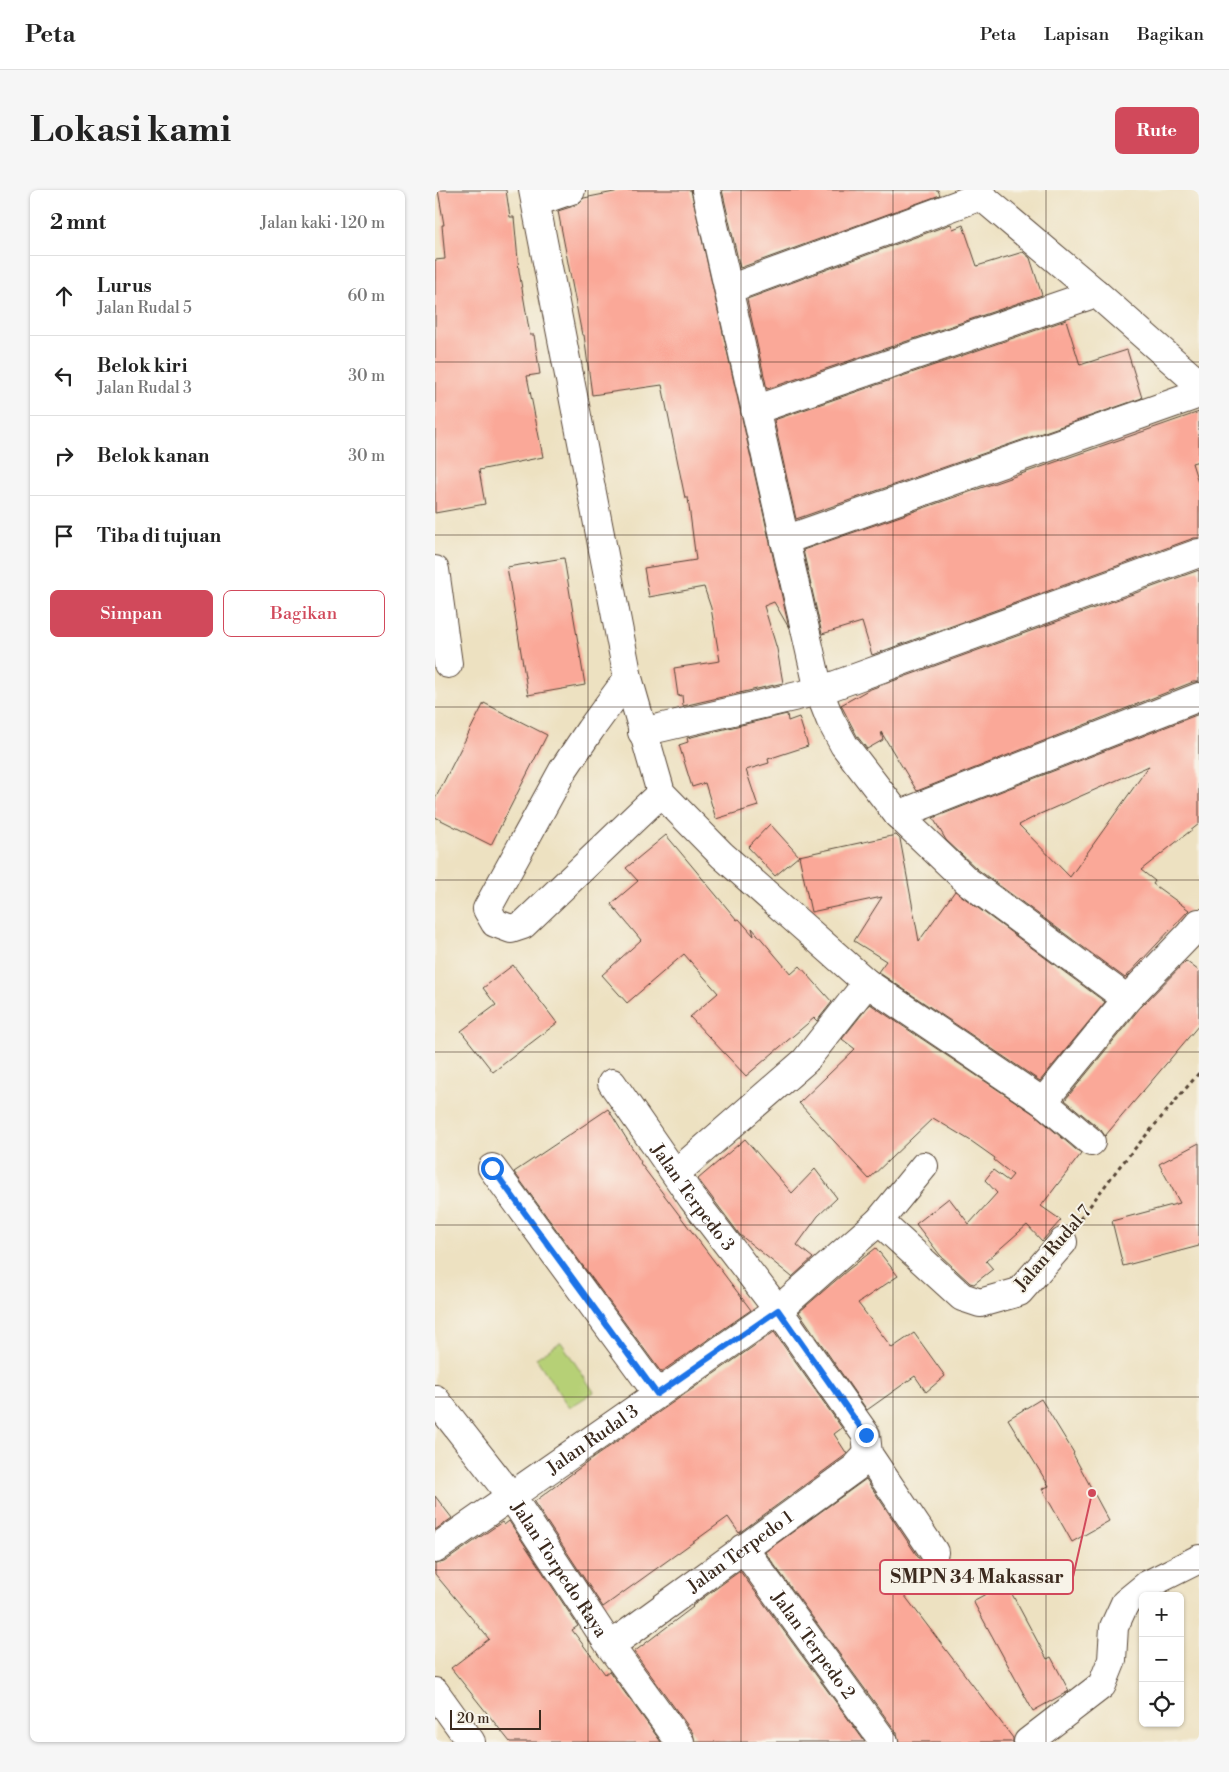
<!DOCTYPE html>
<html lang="id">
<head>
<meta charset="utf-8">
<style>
  :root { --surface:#fff; --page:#f6f6f6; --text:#222; --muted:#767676; --line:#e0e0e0; --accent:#d1495b }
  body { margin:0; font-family:"Libre Bodoni",serif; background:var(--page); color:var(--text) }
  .controls { position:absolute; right:15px; bottom:15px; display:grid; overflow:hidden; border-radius:8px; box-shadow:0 1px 4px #0004 }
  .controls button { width:45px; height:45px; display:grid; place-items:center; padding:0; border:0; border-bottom:1px solid var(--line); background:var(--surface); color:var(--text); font:25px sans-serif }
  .scale { position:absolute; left:15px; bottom:12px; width:91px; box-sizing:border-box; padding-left:5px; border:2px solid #3b2a1e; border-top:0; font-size:14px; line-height:18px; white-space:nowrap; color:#3b2a1e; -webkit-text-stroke:4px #f7f3e8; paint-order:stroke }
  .stop { position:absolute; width:15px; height:15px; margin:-11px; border:4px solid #1a73e8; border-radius:50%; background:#fff }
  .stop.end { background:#1a73e8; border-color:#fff; box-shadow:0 1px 5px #0008 }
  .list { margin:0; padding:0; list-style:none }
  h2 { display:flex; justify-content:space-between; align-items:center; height:65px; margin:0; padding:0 20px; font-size:21px }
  h2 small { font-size:16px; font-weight:400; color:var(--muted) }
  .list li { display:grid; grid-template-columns:32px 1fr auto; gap:15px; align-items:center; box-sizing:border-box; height:80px; padding:0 20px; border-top:1px solid var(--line) }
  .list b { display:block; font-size:19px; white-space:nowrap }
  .list p { margin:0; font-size:16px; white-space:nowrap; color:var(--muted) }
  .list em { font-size:16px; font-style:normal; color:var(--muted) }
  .actions { display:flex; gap:10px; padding:15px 20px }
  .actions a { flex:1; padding:11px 0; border:1px solid var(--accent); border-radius:8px; text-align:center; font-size:18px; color:var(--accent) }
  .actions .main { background:var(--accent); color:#fff }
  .icon { flex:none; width:28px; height:28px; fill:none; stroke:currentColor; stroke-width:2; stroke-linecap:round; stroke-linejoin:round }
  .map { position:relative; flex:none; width:764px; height:1552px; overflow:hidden; border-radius:8px }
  header { display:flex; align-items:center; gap:30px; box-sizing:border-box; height:70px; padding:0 25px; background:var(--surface); border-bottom:1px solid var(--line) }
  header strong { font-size:24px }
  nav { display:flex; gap:28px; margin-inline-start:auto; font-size:18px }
  .intro { display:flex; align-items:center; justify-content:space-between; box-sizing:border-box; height:120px; padding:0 30px }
  h1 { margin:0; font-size:35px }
  .button { padding:12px 22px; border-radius:8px; background:var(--accent); color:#fff; font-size:18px; font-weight:700 }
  main { display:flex; gap:30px; padding:0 30px }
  aside { flex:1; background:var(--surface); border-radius:8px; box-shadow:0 1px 4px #0004 }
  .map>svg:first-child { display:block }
  .green { fill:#b6d076; stroke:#787d4a }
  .building { fill:#faa898; fill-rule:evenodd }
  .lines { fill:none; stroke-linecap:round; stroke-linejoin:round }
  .minor-casing { stroke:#564536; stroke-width:30 }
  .path { stroke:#564536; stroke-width:3; stroke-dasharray:4 4; stroke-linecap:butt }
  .minor { stroke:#fff; stroke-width:28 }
  .route { stroke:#1a73e8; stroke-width:6 }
  .grid { fill:none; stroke:#3b2a1e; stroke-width:1; stroke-opacity:0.55 }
  .labels { text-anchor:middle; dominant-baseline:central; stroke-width:4; stroke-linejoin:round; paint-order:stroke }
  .street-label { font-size:18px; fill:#3b2a1e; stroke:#f7f3e8 }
  .leader { fill:none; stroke:#d1495b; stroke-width:2 }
  .callout-dot { fill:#d1495b; stroke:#f7f3e8; stroke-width:2 }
  .callout { fill:#f7f3e8; stroke:#d1495b; stroke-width:2 }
  .callout-label { font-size:19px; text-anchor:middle; font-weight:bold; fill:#3b2a1e }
</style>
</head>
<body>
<header>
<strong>Peta</strong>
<nav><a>Peta</a><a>Lapisan</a><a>Bagikan</a></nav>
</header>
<div class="intro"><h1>Lokasi kami</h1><a class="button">Rute</a></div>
<main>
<aside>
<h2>2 mnt<small>Jalan kaki · 120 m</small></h2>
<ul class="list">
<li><svg class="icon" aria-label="ahead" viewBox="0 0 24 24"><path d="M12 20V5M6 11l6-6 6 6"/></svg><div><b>Lurus</b><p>Jalan Rudal 5</p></div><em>60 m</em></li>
<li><svg class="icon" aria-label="left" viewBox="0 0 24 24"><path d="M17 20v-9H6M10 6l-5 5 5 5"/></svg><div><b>Belok kiri</b><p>Jalan Rudal 3</p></div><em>30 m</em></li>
<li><svg class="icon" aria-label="right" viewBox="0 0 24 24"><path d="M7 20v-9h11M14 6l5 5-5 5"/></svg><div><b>Belok kanan</b></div><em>30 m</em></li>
<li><svg class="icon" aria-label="arrive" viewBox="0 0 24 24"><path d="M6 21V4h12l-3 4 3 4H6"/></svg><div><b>Tiba di tujuan</b></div></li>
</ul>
<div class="actions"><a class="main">Simpan</a><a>Bagikan</a></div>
</aside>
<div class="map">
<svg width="764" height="1552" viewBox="0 0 764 1552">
  <rect width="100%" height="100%" fill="#f7f3e8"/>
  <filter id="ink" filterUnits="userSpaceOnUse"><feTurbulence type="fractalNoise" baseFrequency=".02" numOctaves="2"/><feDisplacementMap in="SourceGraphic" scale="10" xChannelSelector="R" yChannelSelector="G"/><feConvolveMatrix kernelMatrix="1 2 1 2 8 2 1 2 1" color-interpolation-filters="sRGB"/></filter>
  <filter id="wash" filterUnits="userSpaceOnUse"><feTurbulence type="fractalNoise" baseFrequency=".0096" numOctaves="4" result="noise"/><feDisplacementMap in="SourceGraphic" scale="20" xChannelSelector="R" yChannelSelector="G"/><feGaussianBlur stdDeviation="1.12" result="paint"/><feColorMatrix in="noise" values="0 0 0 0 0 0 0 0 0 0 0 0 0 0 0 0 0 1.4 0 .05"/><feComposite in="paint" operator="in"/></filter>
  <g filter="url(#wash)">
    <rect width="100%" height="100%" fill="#ede1c1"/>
    <path class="green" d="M 126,1152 L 159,1202 L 134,1218 L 101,1168 Z"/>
    <g id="blocks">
      <path class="building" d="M 3,0 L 71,0 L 75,27 L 79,27 L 84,81 L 95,145 L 99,145 L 105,184 L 92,186 L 108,267 L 44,280 L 50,314 L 0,323 L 0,70 L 10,69 L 7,35 L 9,35 Z
        M 189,0 L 256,0 L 354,438 L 339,412 L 329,416 L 342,459 L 348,493 L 248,516 L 247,505 L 243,506 L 239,478 L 285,471 L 276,418 L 269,397 L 214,407 L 209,378 L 261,370 L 253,308 L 250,308 L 227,195 L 157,205 L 149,145 L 147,145 L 123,21 L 142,15 L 149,8 Z
        M 287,0 L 503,0 L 505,5 L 305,78 Z
        M 516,34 L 518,39 L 528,35 L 542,76 L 588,62 L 595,68 L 607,105 L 332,199 L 312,109 Z
        M 631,130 L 645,175 L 692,160 L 707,208 L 361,329 L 339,230 Z
        M 764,222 L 764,271 L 757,273 L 764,295 L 764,348 L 759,348 L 437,465 L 427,432 L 387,444 L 368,360 Z
        M 129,368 L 150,495 L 93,505 L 72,377 Z
        M 764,380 L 764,492 L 758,492 L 482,601 L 446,542 L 448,550 L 432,559 L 422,546 L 406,515 L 433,500 Z
        M 49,513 L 112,545 L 56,655 L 0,627 L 0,609 Z
        M 352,524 L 353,531 L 364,527 L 373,556 L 333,569 L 334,573 L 311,580 L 323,616 L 281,629 L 270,593 L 257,597 L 244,555 L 253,552 L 252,548 Z
        M 764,524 L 764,634 L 706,680 L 720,691 L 718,694 L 754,720 L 690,788 L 542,679 L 511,650 L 498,628 ZM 714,576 L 635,687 L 584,635 L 605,624 Z
        M 335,634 L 364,666 L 340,686 L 313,657 Z
        M 231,645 L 302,730 L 304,729 L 319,746 L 317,738 L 356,784 L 365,776 L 397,812 L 382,831 L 379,828 L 311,886 L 255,827 L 283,803 L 249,764 L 192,813 L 167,785 L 206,750 L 176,714 L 203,691 L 191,678 Z
        M 461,645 L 465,649 L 484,751 L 520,701 L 670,812 L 605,891 L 443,782 L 451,771 L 419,751 L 447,707 L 376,722 L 364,666 Z
        M 751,771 L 764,781 L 764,835 L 670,946 L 666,940 L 630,910 L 704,819 Z
        M 78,775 L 122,833 L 58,882 L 26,841 L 61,815 L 48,798 Z
        M 435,814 L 599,924 L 646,964 L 606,1016 L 626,1030 L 607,1051 L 592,1035 L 551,1071 L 558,1079 L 539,1094 L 535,1093 L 505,1065 L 481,1034 L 514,1008 L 534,1034 L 562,1003 L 550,990 L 558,980 L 573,991 L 578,985 L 559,970 L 560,968 L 536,951 L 498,928 L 434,989 L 364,913 L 420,859 L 407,849 Z
        M 173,919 L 206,972 L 205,973 L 316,1120 L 226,1182 L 79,982 Z
        M 310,949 L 357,1003 L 380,979 L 402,1008 L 383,1026 L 362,1055 L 378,1068 L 357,1087 L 305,1045 L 263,989 Z
        M 764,953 L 764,1056 L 688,1076 L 677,1031 L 745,1013 L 724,974 Z
        M 441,1058 L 463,1086 L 423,1113 L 457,1158 L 479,1143 L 510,1186 L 491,1202 L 480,1186 L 432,1220 L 364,1122 L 414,1079 Z
        M 339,1142 L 407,1238 L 399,1244 L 412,1264 L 304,1343 L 293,1327 L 168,1417 L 99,1312 L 158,1268 Z
        M 606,1209 L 639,1263 L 638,1264 L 674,1331 L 637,1352 L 607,1299 L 614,1296 L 573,1229 Z
        M 431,1289 L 485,1370 L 457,1389 L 578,1548 L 578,1552 L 464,1552 L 462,1543 L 330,1362 Z
        M 0,1306 L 17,1328 L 0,1340 Z
        M 74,1331 L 143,1436 L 137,1440 L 170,1484 L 174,1481 L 226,1552 L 75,1552 L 16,1478 L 54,1449 L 0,1384 L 0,1374 L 9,1372 L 67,1332 L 69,1335 Z
        M 305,1381 L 430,1552 L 260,1552 L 258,1543 L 199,1462 L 258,1417 L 257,1416 Z
        M 571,1393 L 612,1469 L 616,1467 L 634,1501 L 598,1521 L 538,1411 Z"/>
    </g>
  </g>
  <g filter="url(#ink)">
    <use href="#blocks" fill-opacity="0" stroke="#564536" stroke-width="1"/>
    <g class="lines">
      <defs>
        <g id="minor">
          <path d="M 98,0 L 193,488 L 226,603 L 287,665 L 432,793 L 608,912 L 656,952"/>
          <path d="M 271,0 L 384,501 L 395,529 L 409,555 L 463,625 L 532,691 L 692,809"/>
          <path d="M 541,0 L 546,6 L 661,103 L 764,194"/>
          <path d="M 101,12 L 136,0"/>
          <path d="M 294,99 L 546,6"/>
          <path d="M 320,220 L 661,103"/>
          <path d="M 350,350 L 764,204"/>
          <path d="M 0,380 L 13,474"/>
          <path d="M 193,488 L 155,540 L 128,580 L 52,719 L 60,733 L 76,739 L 88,735 L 226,603"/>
          <path d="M 207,542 L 384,501 L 764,363"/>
          <path d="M 463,625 L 764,507"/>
          <path id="s1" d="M 177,893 L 257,1008 L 343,1120 L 431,1245 L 433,1264 L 499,1362"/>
          <path d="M 608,912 L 692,809 L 753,746 L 764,733"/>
          <path d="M 57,978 L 222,1203"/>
          <path d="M 241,983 L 370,871 L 432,793"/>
          <path d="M 444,1031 L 527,1107 L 545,1113 L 584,1102 L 628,1052"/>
          <path id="s2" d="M 0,1209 L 76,1306 L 175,1456 L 245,1552"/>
          <path id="s3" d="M 308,1358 L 449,1552"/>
          <path id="s4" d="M 0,1359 L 343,1120 L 444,1031 L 489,976"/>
          <path id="s5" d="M 175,1456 L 420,1278 L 433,1264"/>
          <path d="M 0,1502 L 36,1552"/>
          <path d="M 593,1552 L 667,1495 L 677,1470 L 679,1437 L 690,1413 L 712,1395 L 764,1369"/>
        </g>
      </defs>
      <use href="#minor" class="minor-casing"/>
      <path class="path" d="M 645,1029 L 685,976 L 764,883"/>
      <use href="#minor" class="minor"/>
    </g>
  </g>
  <g class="lines" filter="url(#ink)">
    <path class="route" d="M 57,978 L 222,1204 L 343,1120 L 431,1245"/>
  </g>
  <path class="grid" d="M 153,0 L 153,1552M 306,0 L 306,1552M 458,0 L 458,1552M 611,0 L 611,1552M 0,172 L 764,172M 0,345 L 764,345M 0,517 L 764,517M 0,690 L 764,690M 0,862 L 764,862M 0,1035 L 764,1035M 0,1207 L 764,1207M 0,1380 L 764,1380"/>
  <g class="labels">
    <g class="street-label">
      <text stroke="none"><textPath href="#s1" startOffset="140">Jalan Terpedo 3</textPath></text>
      <text transform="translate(618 1058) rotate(-49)">Jalan Rudal 7</text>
      <text stroke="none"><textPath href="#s4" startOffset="192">Jalan Rudal 3</textPath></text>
      <text stroke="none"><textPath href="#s5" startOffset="161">Jalan Terpedo 1</textPath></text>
      <text stroke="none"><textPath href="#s2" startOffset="211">Jalan Torpedo Raya</textPath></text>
      <text stroke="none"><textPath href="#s3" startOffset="120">Jalan Terpedo 2</textPath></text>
    </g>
  </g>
  <path class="leader" d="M657 1303L638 1387"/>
  <circle class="callout-dot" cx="657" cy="1303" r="5"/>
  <rect class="callout" x="445" y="1370" width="193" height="34" rx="5"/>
  <g class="callout-label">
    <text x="542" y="1393">SMPN 34 Makassar</text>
  </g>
</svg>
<div class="controls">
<button>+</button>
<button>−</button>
<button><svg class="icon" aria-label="locate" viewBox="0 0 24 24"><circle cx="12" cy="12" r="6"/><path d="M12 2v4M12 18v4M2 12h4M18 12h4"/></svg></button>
</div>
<div class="scale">20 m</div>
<div class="stop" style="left:57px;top:978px"></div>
<div class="stop end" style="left:431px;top:1245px"></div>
</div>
</main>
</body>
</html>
